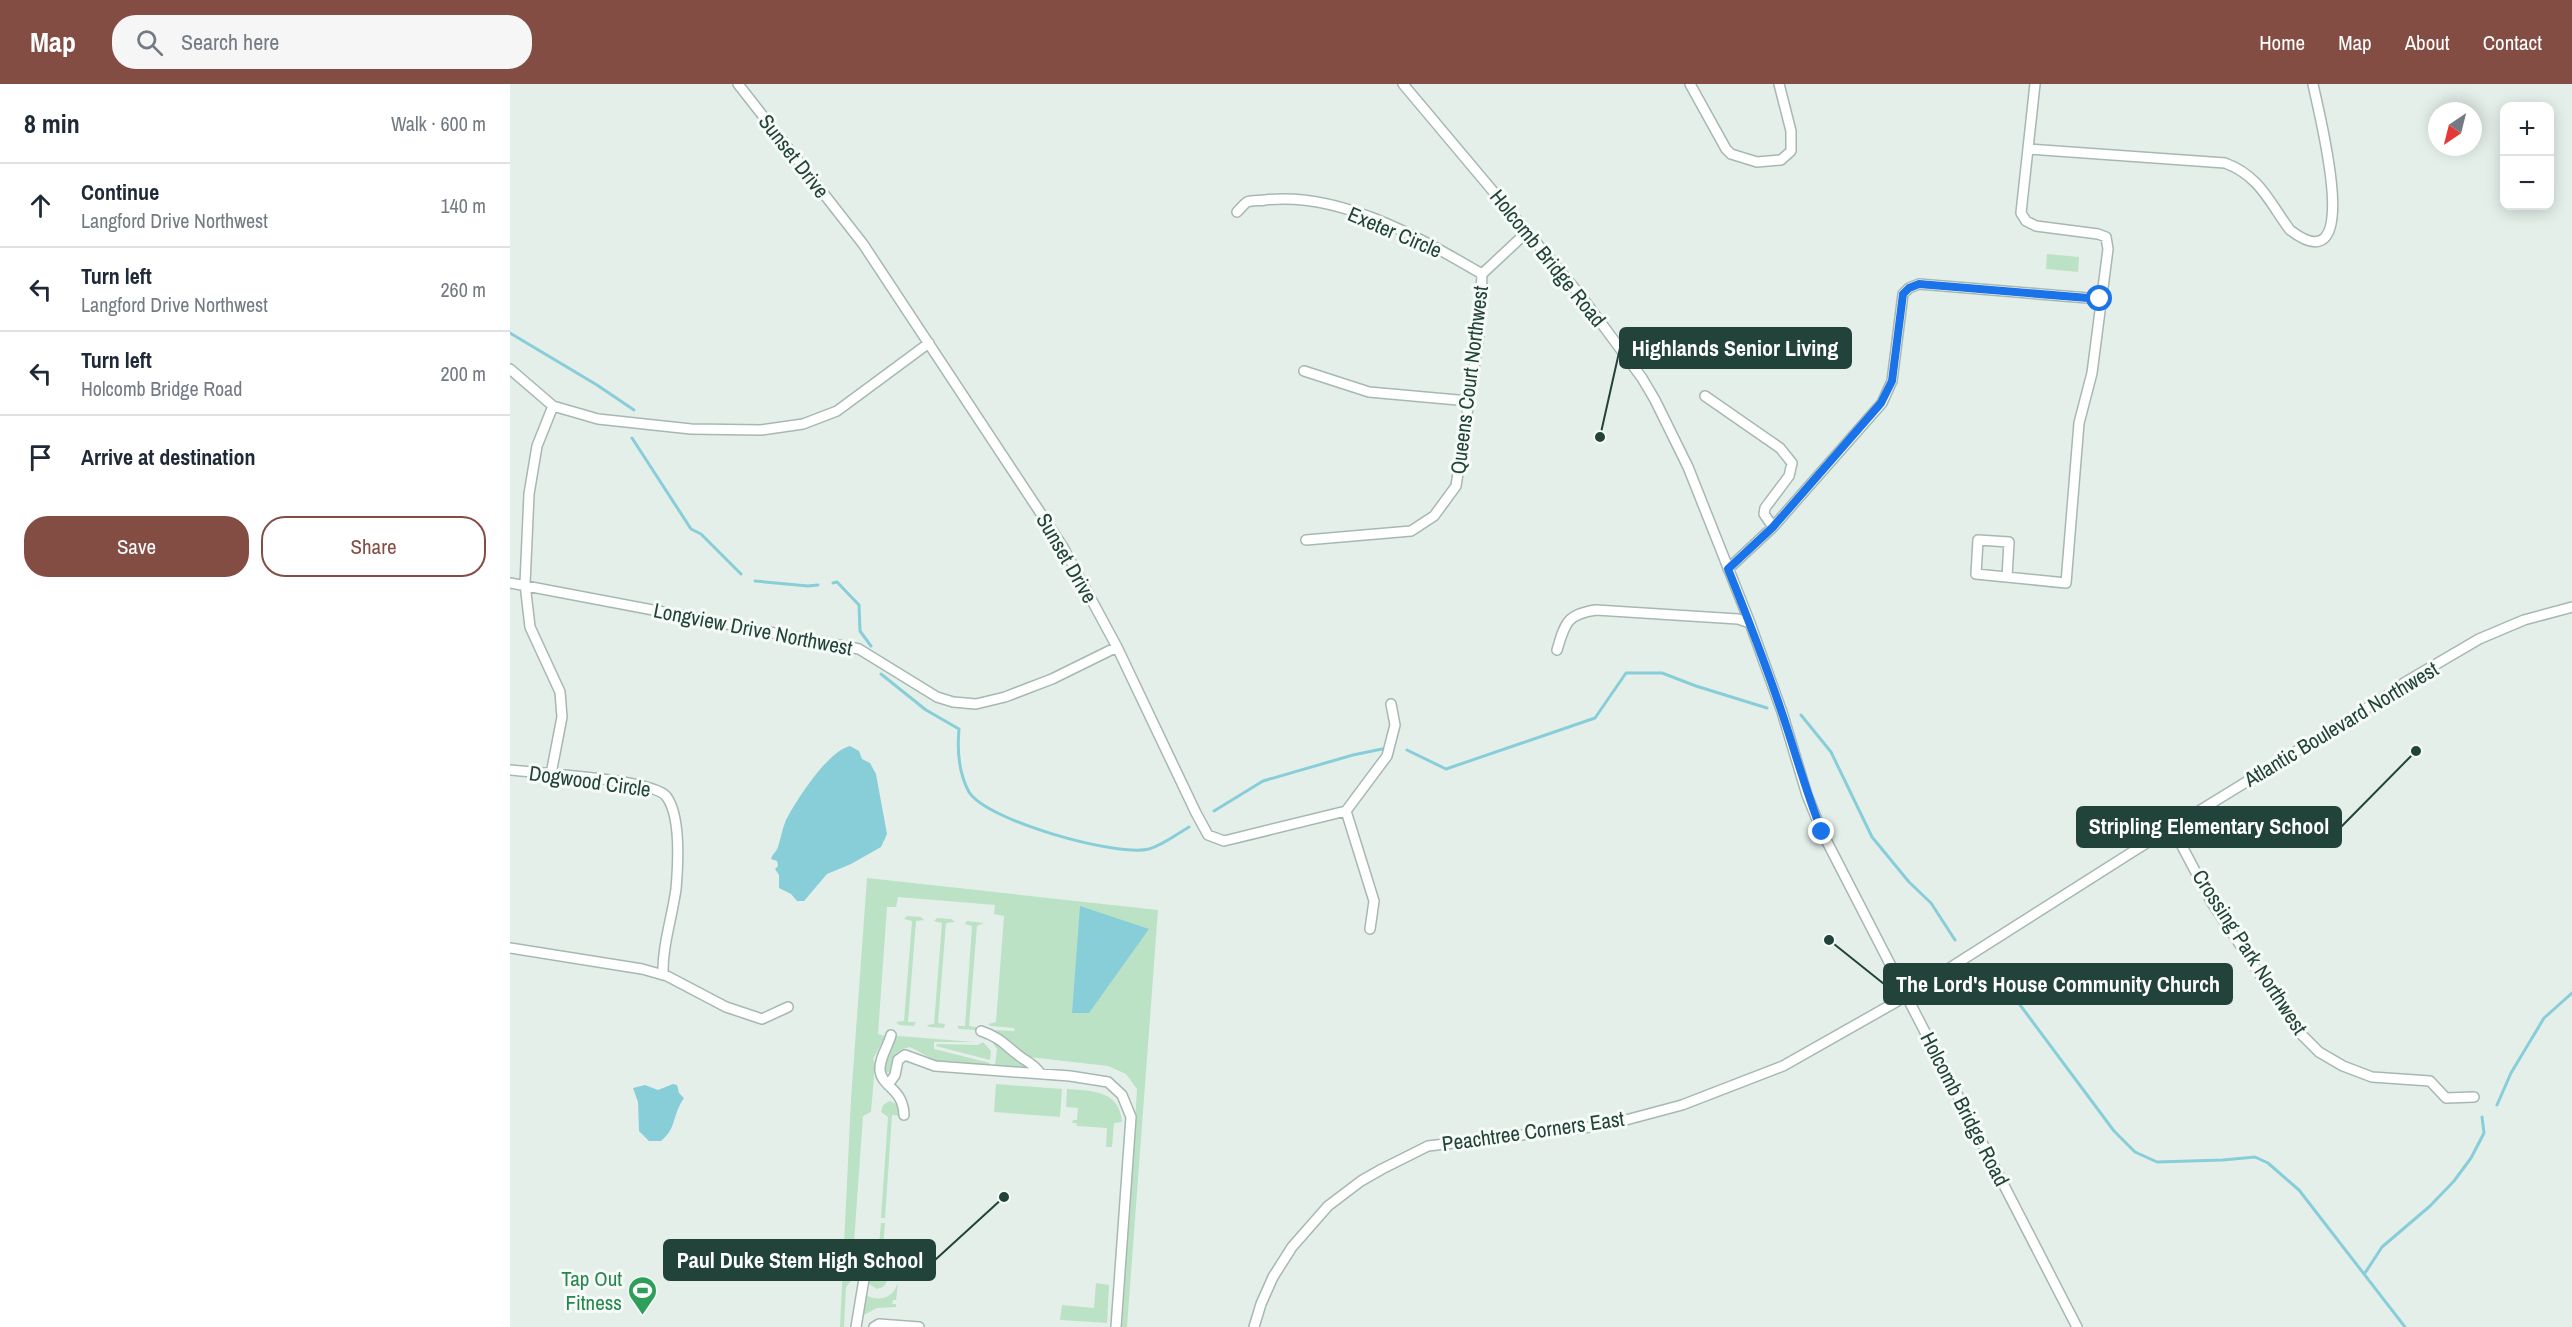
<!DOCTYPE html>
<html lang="en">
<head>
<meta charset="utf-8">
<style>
  :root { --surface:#fff; --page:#f6f6f7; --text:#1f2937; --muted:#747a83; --line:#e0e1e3; --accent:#844d44 }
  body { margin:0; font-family:"Archivo Narrow",sans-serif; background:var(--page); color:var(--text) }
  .controls { position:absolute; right:18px; top:18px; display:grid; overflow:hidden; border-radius:12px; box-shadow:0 3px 15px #0003 }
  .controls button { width:54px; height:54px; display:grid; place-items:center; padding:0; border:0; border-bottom:2px solid var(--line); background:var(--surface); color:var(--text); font:30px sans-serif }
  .compass { position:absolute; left:1918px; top:18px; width:54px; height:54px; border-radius:50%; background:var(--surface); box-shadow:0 3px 15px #0003; rotate:215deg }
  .stop { position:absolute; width:18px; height:18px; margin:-14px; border:4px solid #1a73e8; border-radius:50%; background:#fff }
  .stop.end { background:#1a73e8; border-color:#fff; box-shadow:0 2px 6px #0008 }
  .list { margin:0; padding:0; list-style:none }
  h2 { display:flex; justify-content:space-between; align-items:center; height:78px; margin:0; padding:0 24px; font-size:26px }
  h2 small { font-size:20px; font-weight:400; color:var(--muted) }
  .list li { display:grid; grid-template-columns:39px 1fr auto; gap:18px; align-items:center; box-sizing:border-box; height:84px; padding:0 24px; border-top:2px solid var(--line) }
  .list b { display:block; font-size:22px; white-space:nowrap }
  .list p { margin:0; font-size:20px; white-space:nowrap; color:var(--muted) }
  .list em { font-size:20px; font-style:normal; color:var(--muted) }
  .actions { display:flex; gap:12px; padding:18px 24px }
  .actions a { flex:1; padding:14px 0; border:2px solid var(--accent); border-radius:24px; text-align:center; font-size:21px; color:var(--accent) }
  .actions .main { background:var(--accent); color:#fff }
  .icon { flex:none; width:33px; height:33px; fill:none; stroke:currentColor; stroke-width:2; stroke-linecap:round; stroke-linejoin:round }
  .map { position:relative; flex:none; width:2062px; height:1243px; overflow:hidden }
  header { display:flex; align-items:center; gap:36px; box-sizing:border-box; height:84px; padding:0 30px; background:var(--accent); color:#fff }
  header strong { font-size:28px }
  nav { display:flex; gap:33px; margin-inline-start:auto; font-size:21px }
  .search { width:420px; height:54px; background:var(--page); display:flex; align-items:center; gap:15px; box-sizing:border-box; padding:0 21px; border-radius:24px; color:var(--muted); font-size:22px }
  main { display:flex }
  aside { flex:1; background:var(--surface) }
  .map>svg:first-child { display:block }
  .green { fill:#bce2c5 }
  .water { fill:#88ced9 }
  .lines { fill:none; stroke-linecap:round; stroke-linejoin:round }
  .stream { stroke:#88ced9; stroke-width:3 }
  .minor-casing { stroke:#a6b8b2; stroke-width:12 }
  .minor { stroke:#fff; stroke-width:9 }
  .route { stroke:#1a73e8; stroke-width:8 }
  .labels { text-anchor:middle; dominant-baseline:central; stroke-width:6; stroke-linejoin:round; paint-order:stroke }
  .street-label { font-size:21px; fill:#21433a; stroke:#f6fbf8 }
  .leisure-label { font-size:21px; fill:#27864d; stroke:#f6fbf8; text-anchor:end }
  .leader { fill:none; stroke:#21433a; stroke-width:2 }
  .callout-dot { fill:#21433a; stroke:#f6fbf8; stroke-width:2 }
  .callout { fill:#21433a; stroke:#21433a; stroke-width:2 }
  .callout-label { font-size:22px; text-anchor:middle; font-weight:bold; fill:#fff }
</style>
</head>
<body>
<header>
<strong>Map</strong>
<div class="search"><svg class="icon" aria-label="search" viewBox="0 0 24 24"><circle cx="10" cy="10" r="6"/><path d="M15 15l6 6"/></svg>Search here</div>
<nav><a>Home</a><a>Map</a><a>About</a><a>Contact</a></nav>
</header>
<main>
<aside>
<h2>8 min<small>Walk · 600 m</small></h2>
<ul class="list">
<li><svg class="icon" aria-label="ahead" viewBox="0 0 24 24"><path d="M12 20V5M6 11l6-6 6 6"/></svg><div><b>Continue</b><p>Langford Drive Northwest</p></div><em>140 m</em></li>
<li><svg class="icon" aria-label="left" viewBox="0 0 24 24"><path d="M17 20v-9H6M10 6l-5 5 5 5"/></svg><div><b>Turn left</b><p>Langford Drive Northwest</p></div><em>260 m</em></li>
<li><svg class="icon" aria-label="left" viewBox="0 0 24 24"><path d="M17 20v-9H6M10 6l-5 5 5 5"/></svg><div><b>Turn left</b><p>Holcomb Bridge Road</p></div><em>200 m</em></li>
<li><svg class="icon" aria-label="arrive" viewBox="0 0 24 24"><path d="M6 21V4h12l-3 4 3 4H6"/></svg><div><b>Arrive at destination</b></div></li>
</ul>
<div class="actions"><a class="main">Save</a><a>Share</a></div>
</aside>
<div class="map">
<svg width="2062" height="1243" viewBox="0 0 2062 1243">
  <rect width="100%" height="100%" fill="#e4efea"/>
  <path class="green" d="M 1537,170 L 1569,173 L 1568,188 L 1536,185 Z
    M 357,794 L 648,826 L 617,1243 L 612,1243 L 627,1005 L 616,990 L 598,982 L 519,973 L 507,966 L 497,955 L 482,946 L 505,947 L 504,944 L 481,942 L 478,940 L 486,938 L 494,832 L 484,830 L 485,821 L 388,813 L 386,823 L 377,823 L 368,950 L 375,952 L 374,955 L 363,975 L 365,980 L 361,1028 L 353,1032 L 342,1186 L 347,1185 L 348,1192 L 345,1192 L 336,1203 L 334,1243 L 330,1243 L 341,1015 Z
    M 397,832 L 411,833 L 414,836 L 406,837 L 398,938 L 406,938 L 404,942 L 389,941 L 386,938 L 394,937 L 402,837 L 394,835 Z
    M 427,834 L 441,835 L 445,838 L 436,839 L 428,939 L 435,940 L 434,944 L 419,943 L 417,941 L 424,940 L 432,839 L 424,837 Z
    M 457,837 L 474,839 L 467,842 L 459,942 L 466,943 L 466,946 L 449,945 L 447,942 L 455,942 L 462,842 L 455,840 Z
    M 389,952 L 464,958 L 424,958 L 424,965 L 480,979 L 479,981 L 426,977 L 400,963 C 386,966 381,974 380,988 L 376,989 C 372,977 380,965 386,953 Z
    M 480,955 L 485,956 L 518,983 L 485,981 L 487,965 Z
    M 473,958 L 481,967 L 480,976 L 426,962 L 427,960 L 468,961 Z
    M 486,1000 L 552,1005 L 550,1033 L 484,1028 Z
    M 557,1005 C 582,1007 610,1006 612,1038 L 604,1039 L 602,1063 L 596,1063 L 597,1044 L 567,1042 L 566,1039 L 562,1039 L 563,1036 L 567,1036 L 568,1024 L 556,1023 Z
    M 380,1017 L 389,1021 L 389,1032 L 382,1031 L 375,1134 L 371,1134 L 378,1033 L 371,1028 L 373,1021 Z
    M 371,1139 L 375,1139 L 371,1189 L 377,1193 C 377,1201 374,1203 367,1205 L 359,1200 L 359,1191 L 366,1192 Z
    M 388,1199 L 386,1216 L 383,1216 L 382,1220 L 386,1220 L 386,1223 L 367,1224 L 348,1234 L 355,1211 C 370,1218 382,1215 388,1199 Z
    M 586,1199 L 599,1201 L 597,1239 L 550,1236 L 552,1221 L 584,1224 Z"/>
  <path class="water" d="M 340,662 L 349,667 L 352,675 L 360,679 L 366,690 L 377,750 L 371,763 L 341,780 L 317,790 L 294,817 L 287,817 L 281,810 L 269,804 L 269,791 L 265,785 L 268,782 L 267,777 L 261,775 C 263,769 266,768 268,763 C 271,754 272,745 276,736 C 287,715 318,667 340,662 Z
    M 570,822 L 639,845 L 579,929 L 562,929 Z
    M 163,1000 L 167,1001 L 169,1009 L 174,1014 C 162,1031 167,1044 151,1057 L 139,1057 L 129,1047 L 128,1018 L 123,1004 L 135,1001 L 148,1006 Z"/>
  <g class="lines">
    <path class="stream" d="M 0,249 L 87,301 L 124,326
      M 122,354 L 181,445 L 191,450 L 231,490
      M 245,497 L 298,502 L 308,501
      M 323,499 L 327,498 L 349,521 L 350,547 L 361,562
      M 371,590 L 416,626 L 449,645 C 447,667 448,688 459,708 C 477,737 607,773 639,765 C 653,761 667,750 679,743
      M 1291,631 L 1321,668 L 1362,753 L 1399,798 L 1421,819 L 1445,856
      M 897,666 L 936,685 L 1085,634 L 1116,589 L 1152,589 L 1186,602 L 1257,624
      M 704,727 L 753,697 L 843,671 L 872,665
      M 1479,886 L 1490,894 L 1604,1047 L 1625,1068 L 1647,1078 L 1713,1076 L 1745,1073 L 1758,1079 L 1789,1106 L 1895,1243
      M 1987,1021 L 2001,989 L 2034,934 L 2062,909
      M 1855,1189 L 1872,1163 L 1920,1122 L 1944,1097 L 1961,1074 L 1974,1049 L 1972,1033"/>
    <defs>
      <path id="minor" d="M 228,0 L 353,160 L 553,463 L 607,563 L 686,729 L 698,751 L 714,757 L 836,727 L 877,672 L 885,641 L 881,620
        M 893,0 L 1071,212 L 1132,294 L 1145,316 L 1178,383 L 1240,539 L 1272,628 L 1297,711 L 1312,748 L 1567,1243
        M 1180,0 L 1216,65 L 1221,70 L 1247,78 L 1271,76 L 1281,67 L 1281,47 L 1269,0
        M 1518,65 L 1715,79 C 1750,92 1759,118 1780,146 C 1857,205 1807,23 1803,0
        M 727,128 C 730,125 734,120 737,118 C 742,116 750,117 755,116 C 830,107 910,154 972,190
        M 0,285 L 43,322 L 88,335 L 181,345 L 251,346 L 293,340 L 327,327 L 419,259
        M 794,287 L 859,308 L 959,317
        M 1195,312 L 1270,364 L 1282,379 L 1279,392 L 1255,424 L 1254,430 L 1263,443
        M 796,456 L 901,447 L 924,432 L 946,402 L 969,251 L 972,190 L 1017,148
        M 1218,485 L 1263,443 L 1372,319 L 1382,297 L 1393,210 L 1399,204 L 1409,200 L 1590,215
        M 1497,493 L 1499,458 L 1468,456 L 1466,490 L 1556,499 L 1569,339 L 1582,289 L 1598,165 L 1596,153 L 1588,150 L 1526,142 L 1516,137 L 1511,129 L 1525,0
        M 0,499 L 349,565 L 427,613 L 443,618 L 466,620 L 495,613 L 542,595 L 607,563
        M 1047,566 C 1055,539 1057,530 1086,526 L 1228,535 L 1240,539
        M 0,686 C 28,689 141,695 156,712 C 171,731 168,782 166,805 C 162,834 152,863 153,891
        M 41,690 L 52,633 L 50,608 L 20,543 L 15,500 L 19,410 L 27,362 L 43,322
        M 836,727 L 864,817 L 860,845
        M 1663,745 L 1702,819 L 1788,947 L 1809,968 L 1833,982 L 1862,993 L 1920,997 L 1936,1014 L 1964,1013
        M 0,864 L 132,885 L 157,892 L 216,923 L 252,935 L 278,923
        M 471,947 C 489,953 494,960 508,971 C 518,979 522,978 531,990
        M 381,951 C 378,963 369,974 370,987 C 372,1003 393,1004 394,1031
        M 378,1001 L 385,991 L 388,976 L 395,971 L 425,982 L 560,992 L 598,998 L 612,1011 L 621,1033 L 606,1243
        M 346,1243 L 354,1195
        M 364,1243 L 369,1240 L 409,1243
        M 744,1243 L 751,1220 L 763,1193 L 782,1163 L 818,1122 L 851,1097 L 872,1085 L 918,1062 L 1097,1041 L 1172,1021 L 1273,982 L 1386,918 L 1627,765 L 1886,606 L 1894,599 L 1969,555 L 2014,536 L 2062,523"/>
    </defs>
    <use href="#minor" class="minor-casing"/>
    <use href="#minor" class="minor"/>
  </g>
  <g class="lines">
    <path class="route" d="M 1312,748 C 1296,708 1285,667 1271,626 C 1255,579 1237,532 1218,485 L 1263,443 L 1371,319 L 1382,297 L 1393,210 L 1399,204 L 1409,200 L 1590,215"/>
  </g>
  <defs>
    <symbol id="stadium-pin" viewBox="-11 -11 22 30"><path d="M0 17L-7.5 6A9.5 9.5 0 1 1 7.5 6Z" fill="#2e9e5b" stroke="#f6fbf8"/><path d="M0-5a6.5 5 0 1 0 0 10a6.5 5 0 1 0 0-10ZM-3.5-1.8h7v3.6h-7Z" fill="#fff"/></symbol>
  </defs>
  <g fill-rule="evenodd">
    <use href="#stadium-pin" x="116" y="1190" width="33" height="45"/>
  </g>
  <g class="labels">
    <g class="street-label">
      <text transform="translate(284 72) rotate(52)">Sunset Drive</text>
      <text transform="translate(885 148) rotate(23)">Exeter Circle</text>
      <text transform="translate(1038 174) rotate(51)">Holcomb Bridge Road</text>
      <text transform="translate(959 296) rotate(-83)">Queens Court Northwest</text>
      <text transform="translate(557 474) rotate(60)">Sunset Drive</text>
      <text transform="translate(243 545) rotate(11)">Longview Drive Northwest</text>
      <text transform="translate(1831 640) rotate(-31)">Atlantic Boulevard Northwest</text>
      <text transform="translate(80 697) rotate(8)">Dogwood Circle</text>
      <text transform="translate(1740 868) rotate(57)">Crossing Park Northwest</text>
      <text transform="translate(1455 1025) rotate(63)">Holcomb Bridge Road</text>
      <text transform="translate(1023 1047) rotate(-8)">Peachtree Corners East</text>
    </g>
    <g class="leisure-label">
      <text x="112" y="1194">Tap Out<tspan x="112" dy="24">Fitness</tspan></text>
    </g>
  </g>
  <path class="leader" d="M1090 353L1110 264M1906 667L1831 743M1319 856L1374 900M494 1113L425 1176"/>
  <g class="callout-dot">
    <circle cx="1090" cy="353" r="6"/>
    <circle cx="1906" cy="667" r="6"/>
    <circle cx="1319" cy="856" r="6"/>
    <circle cx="494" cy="1113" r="6"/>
  </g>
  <g class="callout">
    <rect x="1110" y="244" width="231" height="40" rx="6"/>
    <rect x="1567" y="723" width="264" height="40" rx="6"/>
    <rect x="1374" y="880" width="348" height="40" rx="6"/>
    <rect x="154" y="1156" width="271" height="40" rx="6"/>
  </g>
  <g class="callout-label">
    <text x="1225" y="272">Highlands Senior Living</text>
    <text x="1699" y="750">Stripling Elementary School</text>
    <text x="1548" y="908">The Lord's House Community Church</text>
    <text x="290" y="1184">Paul Duke Stem High School</text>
  </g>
</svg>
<div class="controls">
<button>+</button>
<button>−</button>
</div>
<svg class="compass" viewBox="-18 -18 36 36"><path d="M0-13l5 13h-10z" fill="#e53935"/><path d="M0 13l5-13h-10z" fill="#747a83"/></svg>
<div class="stop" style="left:1590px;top:215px"></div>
<div class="stop end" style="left:1312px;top:748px"></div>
</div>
</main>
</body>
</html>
